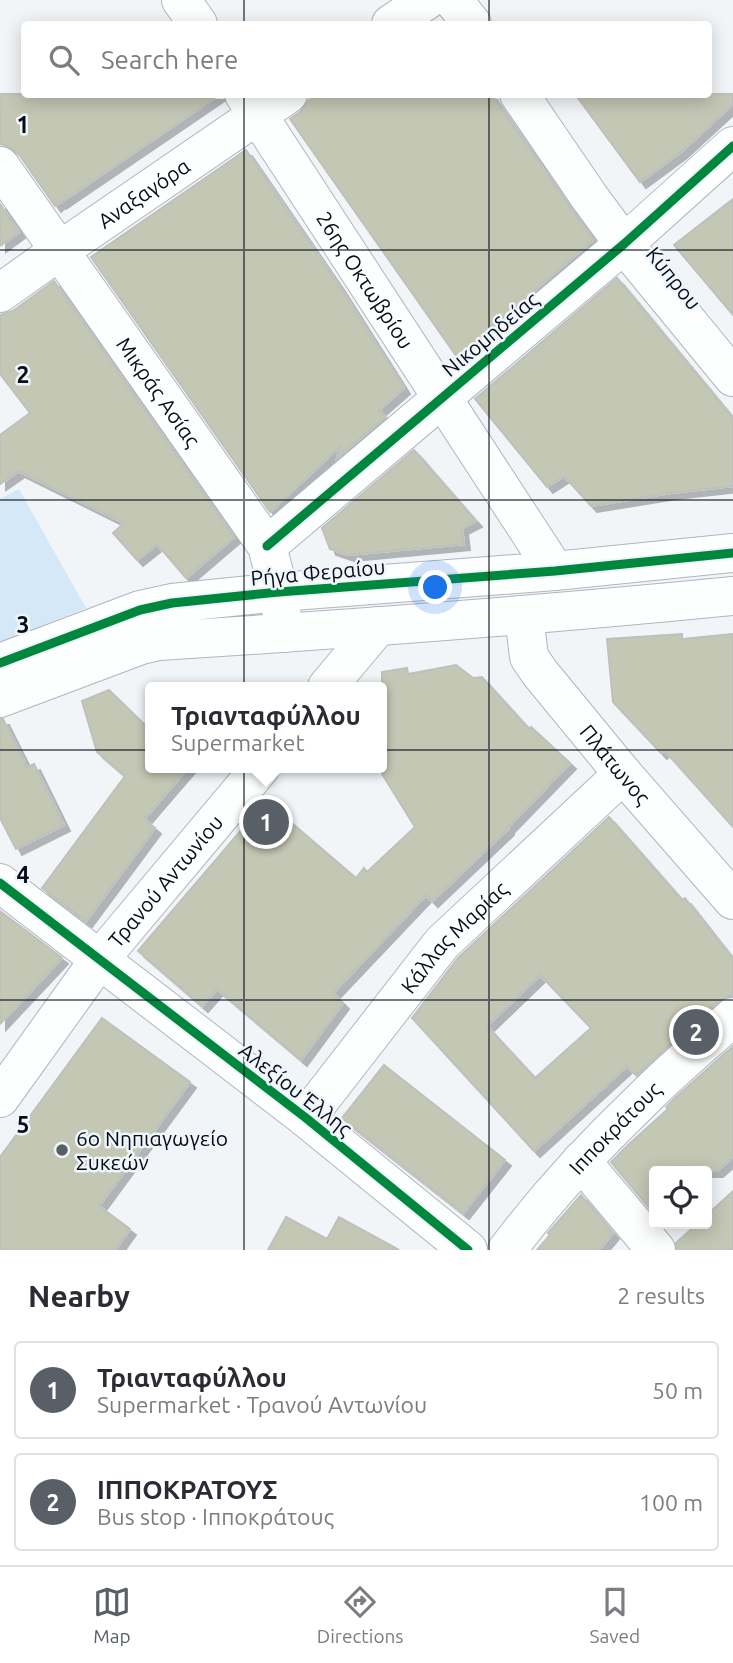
<!DOCTYPE html>
<html lang="en">
<head>
<meta charset="utf-8">
<style>
  :root { --surface:#fff; --page:#f7f7f7; --text:#2b2b33; --muted:#7c7c81; --line:#e1e1e2; --accent:#585f66 }
  body { margin:0; font-family:Ubuntu,sans-serif; background:var(--page); color:var(--text) }
  .controls { position:absolute; right:21px; bottom:21px; display:grid; overflow:hidden; border-radius:7px; box-shadow:0 4px 18px #0003 }
  .controls button { width:63px; height:63px; display:grid; place-items:center; padding:0; border:0; border-bottom:2px solid var(--line); background:var(--surface); color:var(--text); font:35px sans-serif }
  .you { position:absolute; left:436px; top:588px; width:24px; height:24px; margin:-18px; border:5px solid #fff; border-radius:50%; background:#1a73e8; box-shadow:0 0 0 10px #1a73e833 }
  .badge { display:grid; place-items:center; width:46px; height:46px; border-radius:50%; background:var(--accent); color:#fff; font-size:23px; font-weight:700 }
  .pin { position:absolute; translate:-50% -50%; border:4px solid #fff; box-shadow:0 2px 7px #0006 }
  .popup { position:absolute; left:145px; top:682px; width:242px; height:91px; box-sizing:border-box; display:grid; place-content:center; border-radius:7px; background:var(--surface); filter:drop-shadow(0 2px 5px #0005); font-size:23px; white-space:nowrap; color:var(--muted) }
  .popup b { font-size:26px; color:var(--text) }
  .popup::after { content:''; position:absolute; left:50%; top:100%; margin-left:-14px; border:14px solid transparent; border-top-color:var(--surface) }
  .list { margin:0; padding:0; list-style:none }
  h2 { display:flex; justify-content:space-between; align-items:center; height:91px; margin:0; padding:0 28px; font-size:30px }
  h2 small { font-size:23px; font-weight:400; color:var(--muted) }
  .list li { display:grid; grid-template-columns:46px 1fr auto; gap:21px; align-items:center; box-sizing:border-box; height:98px; margin:0 14px 14px; padding:0 14px; border:2px solid var(--line); border-radius:7px }
  .list b { display:block; font-size:26px; white-space:nowrap }
  .list p { margin:0; font-size:23px; white-space:nowrap; color:var(--muted) }
  .list em { font-size:23px; font-style:normal; color:var(--muted) }
  .icon { flex:none; width:38px; height:38px; fill:none; stroke:currentColor; stroke-width:2; stroke-linecap:round; stroke-linejoin:round }
  .map { position:relative; flex:none; width:733px; height:1250px; overflow:hidden }
  .search { position:absolute; background:var(--surface); box-shadow:0 4px 18px #0003; left:21px; right:21px; top:21px; height:77px; display:flex; align-items:center; gap:18px; box-sizing:border-box; padding:0 24px; border-radius:7px; color:var(--muted); font-size:26px }
  .sheet { height:315px; background:var(--surface) }
  nav { display:flex; justify-content:space-around; align-items:center; box-sizing:border-box; height:98px; border-top:2px solid var(--line); background:var(--surface); font-size:19px; color:var(--muted) }
  nav a { display:grid; justify-items:center; gap:4px }
  nav .on { color:var(--accent) }
  .map>svg:first-child { display:block }
  .green { fill:#d5e8f8 }
  .building { fill:#c4c7b4; stroke:#bec1bb; stroke-width:2; fill-rule:evenodd; filter:url(#shadow) }
  .lines { fill:none; stroke-linecap:round; stroke-linejoin:round }
  .street-casing { stroke:#afb6bd; stroke-width:40 }
  .secondary-casing { stroke:#afb6bd; stroke-width:40 }
  .street { stroke:#fdfefe; stroke-width:38 }
  .secondary { stroke:#fdfefe; stroke-width:38 }
  .cycleway-casing { stroke:#eff5fb; stroke-width:13 }
  .cycleway { stroke:#00873e; stroke-width:9 }
  .grid { fill:none; stroke:#050e17; stroke-width:2; stroke-opacity:0.55 }
  .poi-dot { fill:#585f66; stroke:#eff5fb; stroke-width:2.5 }
  .labels { text-anchor:middle; dominant-baseline:central; stroke-width:5; stroke-linejoin:round; paint-order:stroke }
  .street-label { font-size:21px; fill:#050e17; stroke:#eff5fb }
  .poi-label { font-size:21px; fill:#050e17; stroke:#eff5fb; text-anchor:start }
  .grid-label { font-size:23px; text-anchor:middle; font-weight:bold; fill:#050e17; stroke:#eff5fb; stroke-width:5; stroke-linejoin:round; paint-order:stroke }
</style>
</head>
<body>
<div class="map">
<svg width="733" height="1250" viewBox="0 0 733 1250">
  <defs>
    <filter id="shadow"><feDropShadow dx="6" dy="6" stdDeviation="0" flood-color="#0004"/></filter>
  </defs>
  <rect width="100%" height="100%" fill="#f2f5f8"/>
  <path class="green" d="M 19,489 L 86,608 L 0,642 L 0,499 Z"/>
  <path class="building" d="M 0,94 L 220,94 L 60,203 L 59,202 L 55,206 L 18,153 L 10,147 L 0,144 Z
    M 318,94 L 491,94 L 593,240 L 457,357 L 290,119 L 300,112 L 308,101 Z
    M 575,94 L 733,94 L 733,104 L 681,152 L 640,182 Z
    M 246,150 L 338,284 L 404,388 L 379,410 L 385,417 L 337,458 L 340,446 L 270,512 L 91,257 Z
    M 733,199 L 733,315 L 674,245 Z
    M 0,204 L 19,232 L 0,246 Z
    M 617,278 L 733,418 L 733,486 L 671,493 L 591,506 L 564,476 L 547,487 L 475,399 Z
    M 54,281 L 234,537 L 186,578 L 157,544 L 137,560 L 113,533 L 124,523 L 19,471 L 0,484 L 0,435 L 30,413 L 0,374 L 0,315 L 13,311 Z
    M 414,450 L 476,521 L 462,528 L 464,544 L 348,555 L 330,549 L 322,528 Z
    M 682,634 L 682,639 L 733,634 L 733,827 L 664,750 L 661,753 L 613,702 L 607,639 Z
    M 456,665 L 473,678 L 482,677 L 529,729 L 531,727 L 570,763 L 507,828 L 508,829 L 432,901 L 426,895 L 333,993 L 343,1003 L 301,1060 L 217,989 L 202,1006 L 138,951 L 266,801 L 356,878 L 364,868 L 367,872 L 415,827 L 382,774 L 382,672 L 407,668 L 408,674 Z
    M 109,690 L 150,730 L 150,768 L 188,768 L 144,819 L 155,828 L 86,921 L 42,888 L 125,776 L 97,752 L 82,701 Z
    M 0,719 L 3,719 L 27,767 L 34,764 L 64,825 L 16,849 L 0,818 Z
    M 609,817 L 682,900 L 685,898 L 733,959 L 733,996 L 728,996 L 718,1001 L 636,1075 L 627,1066 L 534,1151 L 412,1018 L 458,958 ZM 540,975 L 591,1028 L 535,1078 L 487,1026 Z
    M 0,911 L 62,958 L 0,1024 Z
    M 102,1018 L 190,1082 L 99,1206 L 130,1229 L 115,1250 L 0,1250 L 0,1157 Z
    M 733,1046 L 733,1157 L 717,1171 L 654,1171 L 654,1214 L 611,1162 L 628,1145 L 668,1109 L 666,1107 L 675,1098 Z
    M 384,1065 L 505,1160 L 463,1213 L 342,1118 Z
    M 733,1191 L 733,1250 L 677,1250 L 676,1243 L 697,1224 L 707,1224 L 707,1215 Z
    M 581,1195 L 613,1233 L 599,1250 L 537,1250 L 550,1235 L 548,1233 Z
    M 286,1217 L 327,1239 L 339,1217 L 399,1250 L 268,1250 Z"/>
  <g class="lines">
    <defs>
      <g id="street">
        <path d="M 181,0 L 198,24"/>
        <path d="M 391,24 L 427,0"/>
        <path id="s1" d="M 244,94 L 555,571"/>
        <path id="s2" d="M 0,166 L 267,546 L 279,592 L 284,633"/>
        <path id="s3" d="M 0,293 L 59,251 L 288,94"/>
        <path d="M 267,546 L 624,244 L 733,146"/>
        <path id="s4" d="M 524,615 L 529,657 L 540,673 L 623,774 L 733,900"/>
        <path d="M 327,687 L 378,626"/>
        <path d="M 0,883 L 306,1118 L 468,1250"/>
        <path id="s5" d="M 0,1098 L 99,960 L 260,768"/>
        <path id="s6" d="M 306,1118 L 442,943 L 623,774"/>
        <path d="M 581,1161 L 656,1250"/>
        <path id="s7" d="M 507,1250 C 546,1198 590,1150 637,1105 C 667,1074 701,1046 733,1017"/>
      </g>
      <path id="secondary" d="M 453,0 L 472,24
        M 519,94 L 590,198 L 624,244 L 733,377
        M 0,663 L 140,610 L 172,603 L 279,592 L 555,571 L 733,553
        M 0,698 L 141,645 L 159,641 C 351,629 542,615 733,596"/>
    </defs>
    <use href="#street" class="street-casing"/>
    <use href="#secondary" class="secondary-casing"/>
    <use href="#street" class="street"/>
    <use href="#secondary" class="secondary"/>
    <defs>
      <path id="cycleway" d="M 267,546 L 624,244 L 733,146
        M 0,663 L 140,610 L 172,603 L 279,592 L 555,571 L 733,553
        M 0,883 L 306,1118 L 468,1250"/>
    </defs>
    <use href="#cycleway" class="cycleway-casing"/>
    <use href="#cycleway" class="cycleway"/>
  </g>
  <path class="grid" d="M 244,0 L 244,24M 489,0 L 489,24M 244,94 L 244,1250M 489,94 L 489,1250M 0,250 L 733,250M 0,500 L 733,500M 0,750 L 733,750M 0,1000 L 733,1000"/>
  <circle class="poi-dot" cx="62" cy="1150" r="7"/>
  <g class="labels">
    <g class="street-label">
      <text stroke="none"><textPath href="#s3" startOffset="175">Αναξαγόρα</textPath></text>
      <text transform="translate(674 278) rotate(51)">Κύπρου</text>
      <text stroke="none"><textPath href="#s1" startOffset="222">26ης Οκτωβρίου</textPath></text>
      <text transform="translate(490 334) rotate(-40)">Νικομηδείας</text>
      <text stroke="none"><textPath href="#s2" startOffset="276">Μικράς Ασίας</textPath></text>
      <text transform="translate(318 572) rotate(-5)">Ρήγα Φεραίου</text>
      <text stroke="none"><textPath href="#s4" startOffset="180">Πλάτωνος</textPath></text>
      <text stroke="none"><textPath href="#s5" startOffset="273">Τρανού Αντωνίου</textPath></text>
      <text stroke="none"><textPath href="#s6" startOffset="234">Κάλλας Μαρίας</textPath></text>
      <text transform="translate(296 1089) rotate(38)">Αλεξίου Έλλης</text>
      <text stroke="none"><textPath href="#s7" startOffset="163">Ιπποκράτους</textPath></text>
    </g>
    <g class="poi-label">
      <text x="76" y="1138">6ο Νηπιαγωγείο<tspan x="76" dy="24">Συκεών</tspan></text>
    </g>
  </g>
  <g class="grid-label">
    <text x="23" y="133">1</text>
    <text x="23" y="383">2</text>
    <text x="23" y="633">3</text>
    <text x="23" y="883">4</text>
    <text x="23" y="1133">5</text>
  </g>
</svg>
<div class="controls">
<button><svg class="icon" aria-label="locate" viewBox="0 0 24 24"><circle cx="12" cy="12" r="6"/><path d="M12 2v4M12 18v4M2 12h4M18 12h4"/></svg></button>
</div>
<div class="you"></div>
<div class="pin badge" style="left:266px;top:822px">1</div>
<div class="popup"><b>Τριανταφύλλου</b>Supermarket</div>
<div class="pin badge" style="left:696px;top:1032px">2</div>
<div class="search"><svg class="icon" aria-label="search" viewBox="0 0 24 24"><circle cx="10" cy="10" r="6"/><path d="M15 15l6 6"/></svg>Search here</div>
</div>
<section class="sheet">
<h2>Nearby<small>2 results</small></h2>
<ul class="list">
<li><span class="badge">1</span><div><b>Τριανταφύλλου</b><p>Supermarket · Τρανού Αντωνίου</p></div><em>50 m</em></li>
<li><span class="badge">2</span><div><b>ΙΠΠΟΚΡΑΤΟΥΣ</b><p>Bus stop · Ιπποκράτους</p></div><em>100 m</em></li>
</ul>
</section>
<nav>
<a class="on"><svg class="icon" aria-label="map" viewBox="0 0 24 24"><path d="M3 6l6-2 6 2 6-2v14l-6 2-6-2-6 2zM9 4v14M15 6v14"/></svg>Map</a>
<a><svg class="icon" aria-label="directions" viewBox="0 0 24 24"><path d="M12 3l9 9-9 9-9-9zM9 14v-3h6M13 9l2 2-2 2"/></svg>Directions</a>
<a><svg class="icon" aria-label="saved" viewBox="0 0 24 24"><path d="M7 4h10v16l-5-4-5 4z"/></svg>Saved</a>
</nav>
</body>
</html>
